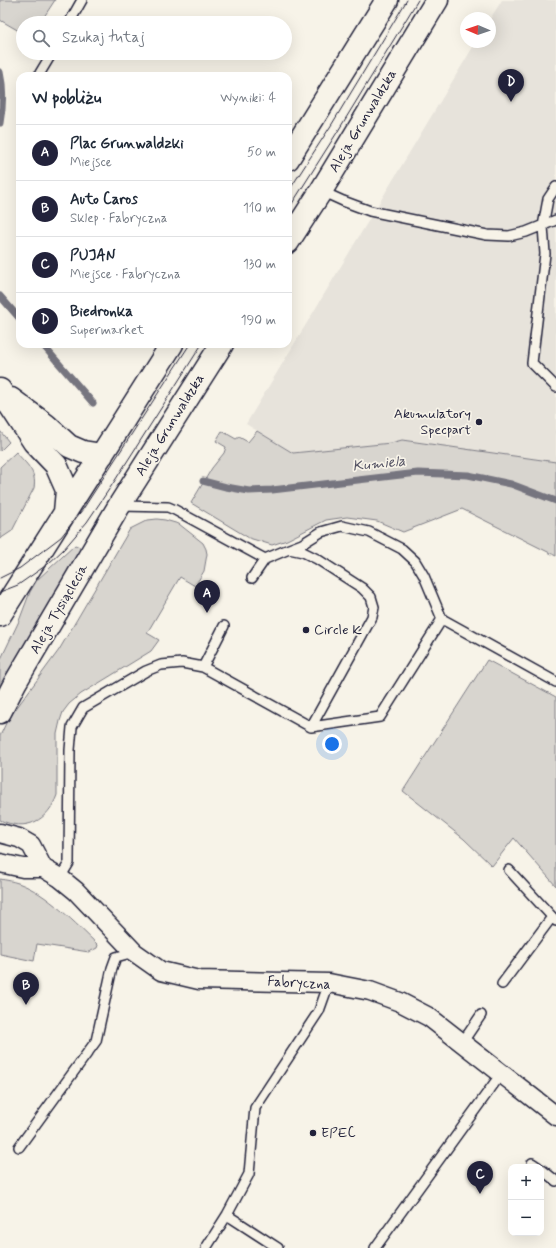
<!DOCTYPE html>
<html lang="pl">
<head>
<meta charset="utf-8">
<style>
  :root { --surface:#fff; --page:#f6f6f7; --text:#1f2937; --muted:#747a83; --line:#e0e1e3; --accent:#22223b }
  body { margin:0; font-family:Mynerve,sans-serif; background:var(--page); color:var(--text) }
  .controls { position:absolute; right:12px; bottom:12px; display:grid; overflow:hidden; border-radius:8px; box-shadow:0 4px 16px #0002 }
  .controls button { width:36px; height:36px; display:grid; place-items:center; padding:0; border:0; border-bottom:1px solid var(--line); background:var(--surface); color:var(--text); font:20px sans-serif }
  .compass { position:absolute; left:460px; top:12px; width:36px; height:36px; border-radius:50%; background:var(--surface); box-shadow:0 4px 16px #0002; rotate:272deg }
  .you { position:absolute; left:332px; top:744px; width:14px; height:14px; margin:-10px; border:3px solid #fff; border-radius:50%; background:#1a73e8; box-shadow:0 0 0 6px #1a73e833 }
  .badge { display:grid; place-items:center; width:26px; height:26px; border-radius:50%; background:var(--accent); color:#fff; font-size:13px; font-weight:700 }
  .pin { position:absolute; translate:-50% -33px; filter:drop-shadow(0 1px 2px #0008) }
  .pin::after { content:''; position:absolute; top:21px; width:14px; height:12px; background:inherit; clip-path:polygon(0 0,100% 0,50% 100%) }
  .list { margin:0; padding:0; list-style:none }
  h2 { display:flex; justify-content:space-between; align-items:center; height:52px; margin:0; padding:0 16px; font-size:17px }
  h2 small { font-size:13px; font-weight:400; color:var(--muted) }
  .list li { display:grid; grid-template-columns:26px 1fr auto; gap:12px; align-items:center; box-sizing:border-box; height:56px; padding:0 16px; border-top:1px solid var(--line) }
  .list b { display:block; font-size:15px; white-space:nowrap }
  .list p { margin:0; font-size:13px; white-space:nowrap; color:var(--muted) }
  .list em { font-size:13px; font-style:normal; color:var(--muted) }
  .icon { flex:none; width:22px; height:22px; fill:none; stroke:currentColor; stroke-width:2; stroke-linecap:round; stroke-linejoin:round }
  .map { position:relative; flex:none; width:556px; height:1248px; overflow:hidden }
  .search { position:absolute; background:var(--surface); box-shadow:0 4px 16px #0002; left:16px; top:16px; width:276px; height:44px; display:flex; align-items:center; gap:10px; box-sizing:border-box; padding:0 14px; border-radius:22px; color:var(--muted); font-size:15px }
  .panel { position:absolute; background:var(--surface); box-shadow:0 4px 16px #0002; left:16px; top:72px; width:276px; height:276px; border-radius:12px }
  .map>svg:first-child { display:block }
  .built { fill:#e7e3db }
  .green { fill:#d8d5cf; stroke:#7d7c85 }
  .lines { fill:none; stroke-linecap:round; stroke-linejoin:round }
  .stream { stroke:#76747f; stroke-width:7 }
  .lane-casing { stroke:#22223b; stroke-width:12 }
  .street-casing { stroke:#22223b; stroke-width:21 }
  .secondary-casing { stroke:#22223b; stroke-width:25 }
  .lane { stroke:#f7f3e8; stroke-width:9 }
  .street { stroke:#f7f3e8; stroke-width:18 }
  .secondary { stroke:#f7f3e8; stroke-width:22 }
  .tram { stroke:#22223b; stroke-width:1 }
  .poi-dot { fill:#22223b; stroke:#f7f3e8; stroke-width:1.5 }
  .labels { text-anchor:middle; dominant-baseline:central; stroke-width:3.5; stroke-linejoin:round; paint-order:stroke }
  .street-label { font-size:14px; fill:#22223b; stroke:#f7f3e8 }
  .poi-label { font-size:14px; fill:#22223b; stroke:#f7f3e8; text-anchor:start }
  .water-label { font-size:15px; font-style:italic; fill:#535263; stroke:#f7f3e8 }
</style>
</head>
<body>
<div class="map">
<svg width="556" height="1248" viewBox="0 0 556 1248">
  <rect width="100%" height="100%" fill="#f7f3e8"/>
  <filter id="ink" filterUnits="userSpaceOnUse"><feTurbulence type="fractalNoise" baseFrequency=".025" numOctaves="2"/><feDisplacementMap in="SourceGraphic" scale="8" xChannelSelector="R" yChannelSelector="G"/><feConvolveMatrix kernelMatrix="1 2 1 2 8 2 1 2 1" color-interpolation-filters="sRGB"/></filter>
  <g filter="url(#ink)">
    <path class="built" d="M 502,0 L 556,0 L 556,462 L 402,440 L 391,443 L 293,453 L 246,424 L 476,42 L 490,42 L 490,19 Z"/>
    <path class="green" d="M 0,0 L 55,0 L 40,23 L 23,23 L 23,30 L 19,31 L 0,20 Z
      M 0,431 L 9,442 L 0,451 Z
      M 222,431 L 236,439 L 239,437 L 248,442 L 257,431 L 293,453 L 391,443 L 402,440 L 556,462 L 556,556 L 462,509 L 403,532 L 377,521 L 347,517 L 326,520 L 287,540 L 272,545 L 249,538 L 191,503 L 212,468 L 224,453 L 226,447 L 216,441 Z
      M 16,452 C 26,464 37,471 34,488 L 12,531 L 0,539 L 0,467 Z
      M 157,519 L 165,520 L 179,524 L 203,543 L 206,549 L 207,554 L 204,571 L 195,586 L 180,577 L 147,633 L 159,640 L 151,651 L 81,694 L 69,704 L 63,712 L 60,721 L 57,734 L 57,795 C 48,821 26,832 0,820 L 0,736 L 7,721 L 59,650 L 130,529 L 148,520 Z
      M 75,545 L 80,547 L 80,550 L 0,692 L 0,661 L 19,621 L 30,592 L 37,580 Z
      M 487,660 L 556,697 L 556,886 L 514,838 L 492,866 L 464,839 L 403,791 Z
      M 0,879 C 6,880 12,881 18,883 C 47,893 76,924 98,945 L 97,948 L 89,952 L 37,944 L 34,961 L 0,954 Z"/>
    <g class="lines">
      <path class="stream" d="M 0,72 C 4,89 3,107 0,123
        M 0,296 L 20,319
        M 42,344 L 93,403
        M 203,481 L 226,487 L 249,491 L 272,490 L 418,473 L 468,475 L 511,484 L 556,501"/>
      <defs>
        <path id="lane" d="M 69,23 L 82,0
          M 40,73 L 52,53
          M 556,187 L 548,199 L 543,226 L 545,254 L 532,363 L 556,387
          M 321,191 L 343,201 L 370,211 L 487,235 L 509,236 L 526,232 L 556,220
          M 121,506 L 168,507 L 175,510 L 265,559 L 252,578
          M 289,549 L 302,544 L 321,532 L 342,526 L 369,532 L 402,549 L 415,561 L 424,576 L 442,619 L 556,682
          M 265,559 L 289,549 L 303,552 L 317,559 L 362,588 L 371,597 L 374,607 L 372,617 L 311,727
          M 203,667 L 224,626
          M 509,870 L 556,921
          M 60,878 L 69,863 L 70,750 L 72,727 L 83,708 L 146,671 L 161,665 L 182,663 L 203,667 L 311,727 L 380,717 L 442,619
          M 502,984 L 552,917
          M 462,1043 L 481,1015
          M 19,1147 L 96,1041 L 112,968 L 116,957 L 134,952
          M 532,1163 L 538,1167
          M 541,1169 L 556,1181
          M 227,1215 L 278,1248
          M 206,1248 L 227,1215 L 249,1174 L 255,1108 L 319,1011 L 329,983
          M 375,1248 L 501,1074"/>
        <path id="street" d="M 0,833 L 19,838 L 31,845 L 43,868 L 60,878 L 76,891 L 134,952 L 161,971 L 199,980 L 329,983 L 370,991 L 400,1002 L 429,1017 L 556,1116
          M 0,863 L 23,868 L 43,868"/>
        <path id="secondary" d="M 288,159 L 387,0
          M 288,242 L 321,191 L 437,0
          M 0,390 L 34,442 L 56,465 L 67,490 L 65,512
          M 11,399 L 46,425 L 69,446 L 83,452 L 102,455
          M 0,615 L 172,344
          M 0,712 L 15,683 L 119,506 L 222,344"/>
      </defs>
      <use href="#lane" class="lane-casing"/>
      <use href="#street" class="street-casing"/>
      <use href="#secondary" class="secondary-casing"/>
      <use href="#lane" class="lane"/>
      <use href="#street" class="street"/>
      <use href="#secondary" class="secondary"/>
      <path class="tram" d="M 288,192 L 332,124 L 407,0
        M 288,210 L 338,131 L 418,0
        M 0,578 L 20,568 L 61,537 L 83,509 L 190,344
        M 0,592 L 18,585 L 48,564 L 64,549 L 87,522 L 114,482 L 202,344"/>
    </g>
  </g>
  <g class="poi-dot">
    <circle cx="479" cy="422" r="4"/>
    <circle cx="306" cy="630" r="4"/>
    <circle cx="313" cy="1133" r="4"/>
  </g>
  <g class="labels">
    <g class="street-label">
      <text transform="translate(363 121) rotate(-59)">Aleja Grunwaldzka</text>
      <text transform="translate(170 425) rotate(-58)">Aleja Grunwaldzka</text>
      <text transform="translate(59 609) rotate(-60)">Aleja Tysiąclecia</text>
      <text transform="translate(299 983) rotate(3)">Fabryczna</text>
    </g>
    <g class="poi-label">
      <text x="471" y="414" text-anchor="end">Akumulatory<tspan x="471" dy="16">Specpart</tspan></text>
      <text x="314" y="630">Circle K</text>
      <text x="321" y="1133">EPEC</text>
    </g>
    <g class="water-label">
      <text transform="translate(379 464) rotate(-6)">Kumiela</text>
    </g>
  </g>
</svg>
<div class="controls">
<button>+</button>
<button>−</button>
</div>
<svg class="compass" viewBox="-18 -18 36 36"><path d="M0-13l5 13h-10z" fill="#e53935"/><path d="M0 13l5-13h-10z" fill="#747a83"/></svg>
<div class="you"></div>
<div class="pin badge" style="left:207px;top:613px">A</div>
<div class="pin badge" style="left:26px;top:1005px">B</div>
<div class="pin badge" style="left:480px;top:1194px">C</div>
<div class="pin badge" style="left:511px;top:102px">D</div>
<div class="search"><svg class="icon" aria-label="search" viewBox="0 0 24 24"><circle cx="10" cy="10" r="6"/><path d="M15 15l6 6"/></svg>Szukaj tutaj</div>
<section class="panel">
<h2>W pobliżu<small>Wyniki: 4</small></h2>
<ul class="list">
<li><span class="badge">A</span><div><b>Plac Grunwaldzki</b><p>Miejsce</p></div><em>50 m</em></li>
<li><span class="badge">B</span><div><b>Auto Caros</b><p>Sklep · Fabryczna</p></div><em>110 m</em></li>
<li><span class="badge">C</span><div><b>PUJAN</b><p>Miejsce · Fabryczna</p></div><em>130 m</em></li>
<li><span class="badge">D</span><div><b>Biedronka</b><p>Supermarket</p></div><em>190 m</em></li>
</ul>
</section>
</div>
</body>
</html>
